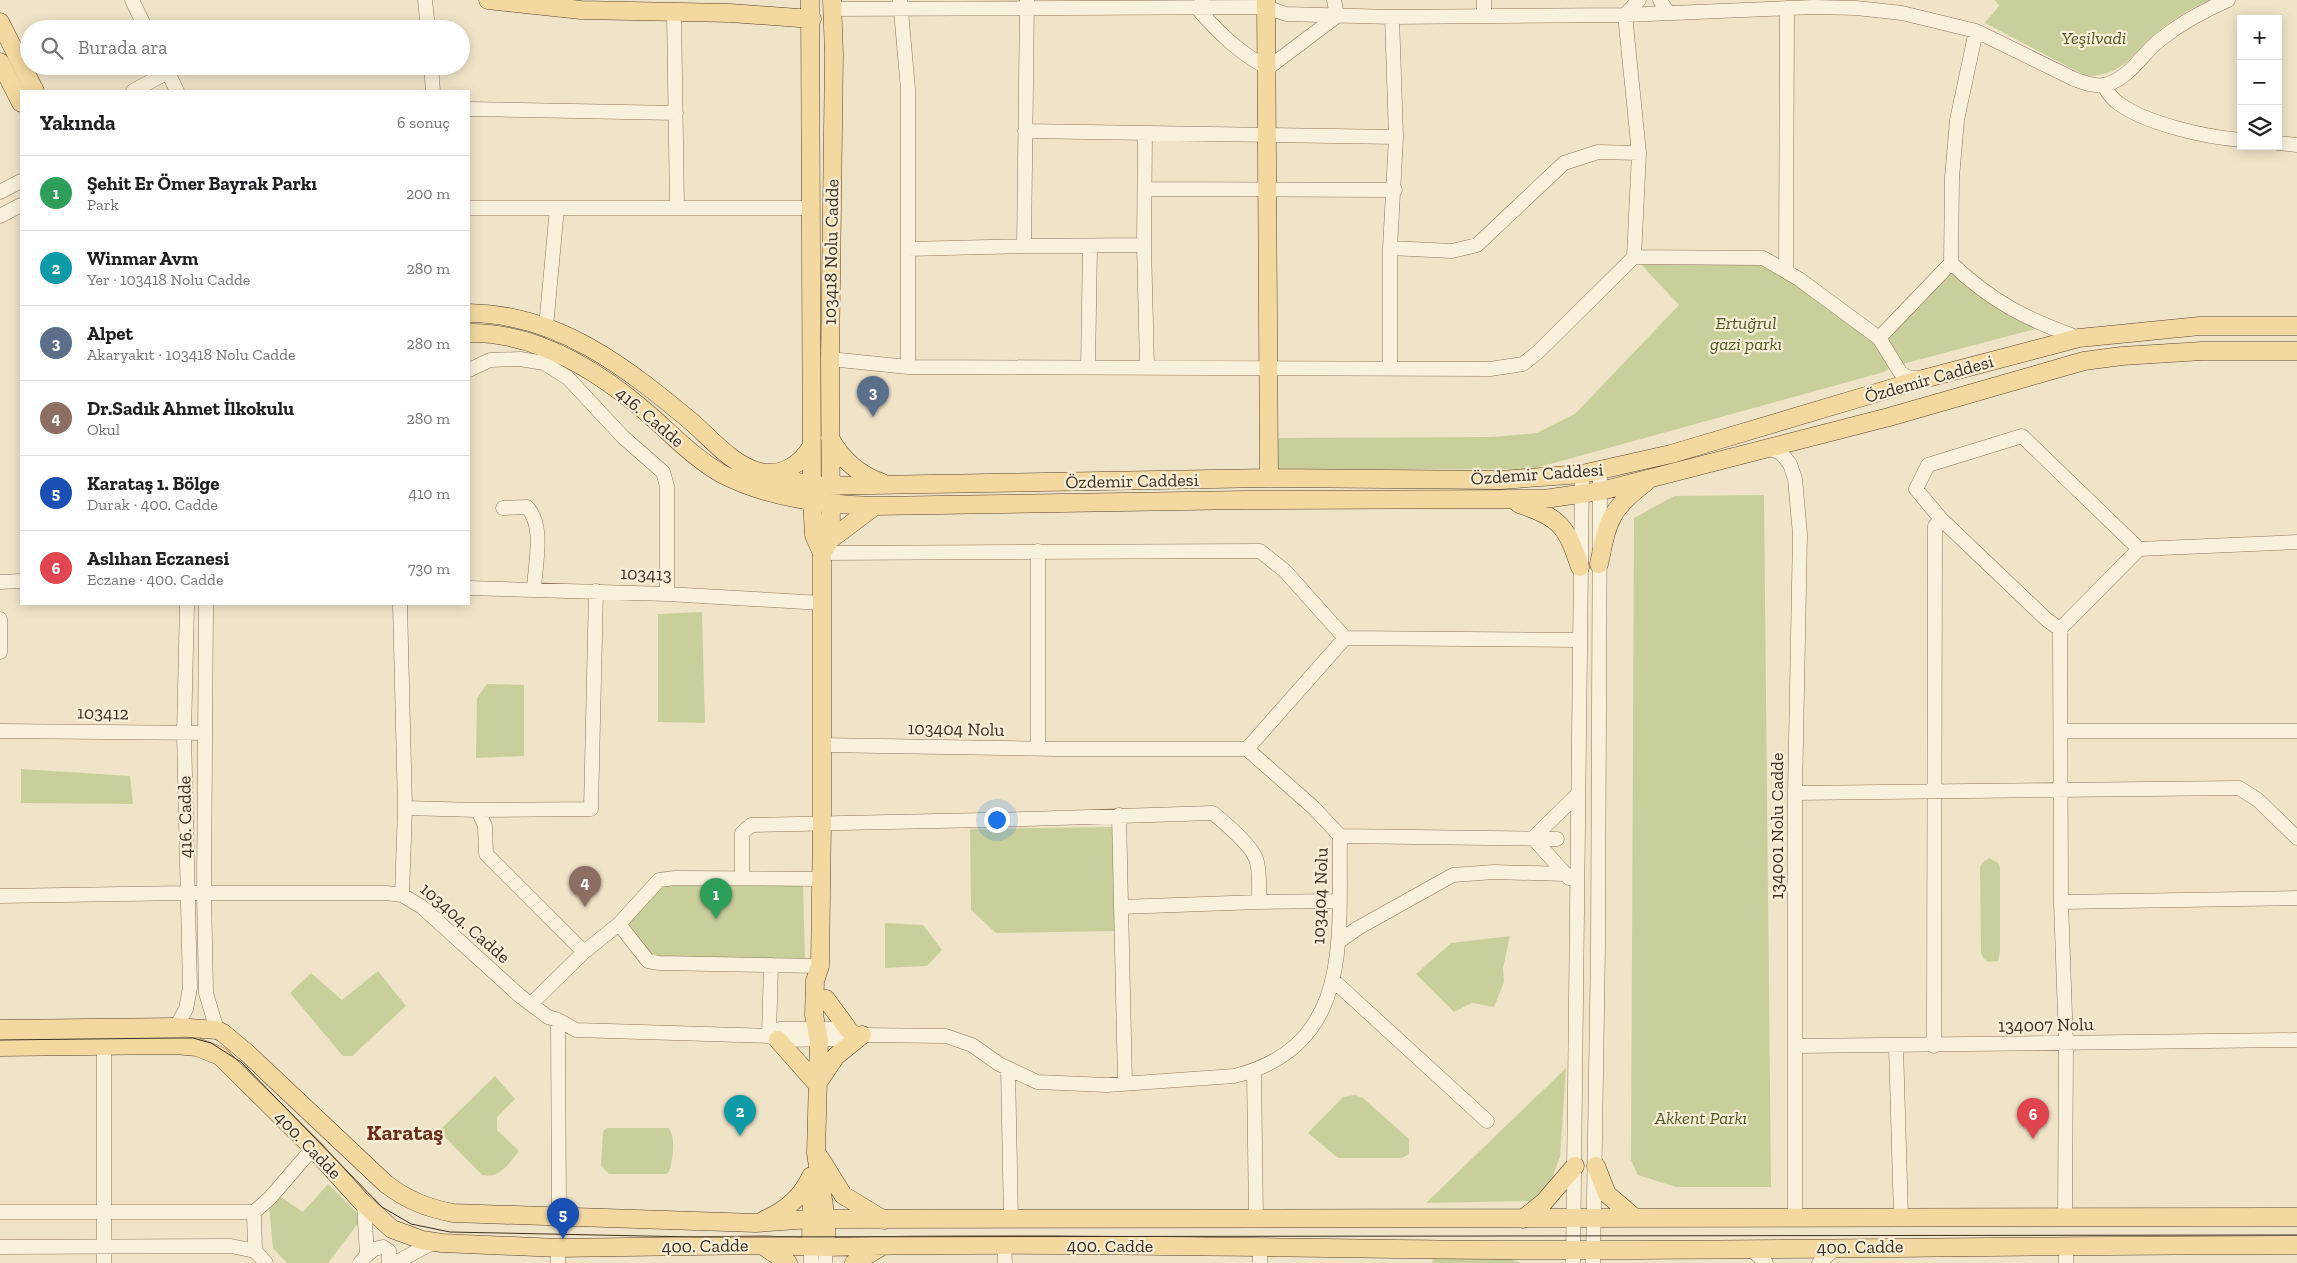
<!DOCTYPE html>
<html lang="tr">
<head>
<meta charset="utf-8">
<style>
  :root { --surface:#fff; --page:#f2f2f2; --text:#202124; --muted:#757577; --line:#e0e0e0; --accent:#9e2a2b }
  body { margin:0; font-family:"Zilla Slab",serif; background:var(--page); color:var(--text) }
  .controls { position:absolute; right:15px; top:15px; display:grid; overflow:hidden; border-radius:0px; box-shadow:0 2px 12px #0003 }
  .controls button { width:45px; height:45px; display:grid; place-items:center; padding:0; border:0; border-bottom:1px solid var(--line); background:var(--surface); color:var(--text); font:25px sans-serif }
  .you { position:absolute; left:996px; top:819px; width:18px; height:18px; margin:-12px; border:4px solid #fff; border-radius:50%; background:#1a73e8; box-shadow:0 0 0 8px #1a73e833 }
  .badge { display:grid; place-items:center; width:32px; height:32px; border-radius:50%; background:var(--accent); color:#fff; font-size:16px; font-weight:700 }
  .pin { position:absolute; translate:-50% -41px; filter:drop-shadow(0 1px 2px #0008) }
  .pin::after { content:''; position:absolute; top:26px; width:18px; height:15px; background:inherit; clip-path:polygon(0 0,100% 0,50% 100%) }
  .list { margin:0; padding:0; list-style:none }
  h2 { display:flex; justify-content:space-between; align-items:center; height:65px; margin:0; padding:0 20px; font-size:21px }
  h2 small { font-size:16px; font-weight:400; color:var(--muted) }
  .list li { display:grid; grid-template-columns:32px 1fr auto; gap:15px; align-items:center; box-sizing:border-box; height:75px; padding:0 20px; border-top:1px solid var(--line) }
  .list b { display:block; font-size:19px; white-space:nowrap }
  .list p { margin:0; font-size:16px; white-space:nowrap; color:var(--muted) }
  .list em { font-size:16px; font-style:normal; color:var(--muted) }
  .icon { flex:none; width:28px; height:28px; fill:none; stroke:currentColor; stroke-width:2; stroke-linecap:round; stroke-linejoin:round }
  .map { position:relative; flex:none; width:2297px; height:1263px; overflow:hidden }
  .search { position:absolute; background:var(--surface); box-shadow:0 2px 12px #0003; left:20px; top:20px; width:450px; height:55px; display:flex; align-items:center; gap:12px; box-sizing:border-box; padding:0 18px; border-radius:28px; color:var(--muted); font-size:19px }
  .panel { position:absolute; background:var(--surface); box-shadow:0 2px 12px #0003; left:20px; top:90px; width:450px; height:515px; border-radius:0px }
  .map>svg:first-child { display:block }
  .green { fill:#c9cf9b }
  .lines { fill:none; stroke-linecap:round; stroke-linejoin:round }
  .minor-casing { stroke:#8d765c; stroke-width:15 }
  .major-casing { stroke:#5b4430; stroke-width:19 }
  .minor { stroke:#faf1dc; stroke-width:14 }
  .major { stroke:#f3d9a0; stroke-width:18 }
  .tram { stroke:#3d2e20; stroke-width:1 }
  .labels { text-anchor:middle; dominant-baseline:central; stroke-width:4.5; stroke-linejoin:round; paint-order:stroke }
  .park-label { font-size:18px; font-style:italic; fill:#4d5a26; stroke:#f7eed8 }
  .street-label { font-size:18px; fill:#3d2e20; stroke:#f7eed8 }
  .district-label { font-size:22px; font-weight:bold; fill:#6b2e1e; stroke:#f7eed8 }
</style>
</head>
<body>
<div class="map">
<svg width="2297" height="1263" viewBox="0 0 2297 1263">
  <rect width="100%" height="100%" fill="#f0e4c8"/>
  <path class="green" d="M 1995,0 L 2213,0 C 2191,7 2174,19 2156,33 C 2131,54 2124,76 2086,76 L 1985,23 L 1999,6 Z
    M 1634,257 L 1763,258 L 1879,338 L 1951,263 L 2046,326 L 1895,366 L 1884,372 L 1532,469 L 1269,470 L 1269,438 L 1492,437 L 1537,433 L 1575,414 L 1679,305 Z
    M 1764,495 L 1771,1187 L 1676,1187 L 1638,1175 L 1631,1160 L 1634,518 L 1674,496 Z
    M 702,612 L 705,723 L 658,722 L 658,614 Z
    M 487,684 L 524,685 L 524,756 L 476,758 L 477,698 Z
    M 21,769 L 130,776 L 133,804 L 21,803 Z
    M 1113,827 L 1115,931 L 996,933 L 971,910 L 970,829 Z
    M 1989,858 L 1998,863 L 2000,868 L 2000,952 L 1998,961 L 1988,962 L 1984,959 L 1981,953 L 1980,867 L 1982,863 Z
    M 664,886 L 803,886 L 805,959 L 654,957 L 626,923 L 631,916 Z
    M 885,923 L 923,925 L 942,950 L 927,966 L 885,968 Z
    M 1510,936 L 1503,968 L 1504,982 L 1494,1007 L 1472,1003 L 1454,1012 L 1416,974 L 1451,943 Z
    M 378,971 L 406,1006 L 352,1056 L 343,1056 L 290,993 L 311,973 L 342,1000 Z
    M 1566,1068 L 1560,1157 L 1551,1181 L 1531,1201 L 1426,1203 Z
    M 495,1076 L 515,1099 L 497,1117 L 497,1130 L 519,1151 C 508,1164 500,1179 482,1175 L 439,1131 Z
    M 1355,1095 L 1363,1098 L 1409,1139 L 1409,1154 L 1402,1158 L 1338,1158 L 1308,1133 L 1343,1097 Z
    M 607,1128 L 669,1128 C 676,1139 673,1159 669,1172 L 666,1174 L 609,1174 L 601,1166 L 603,1131 Z
    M 328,1184 L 362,1218 L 328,1263 L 287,1263 L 273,1248 L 269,1206 L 281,1197 L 303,1212 Z
    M 1433,1257 L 1510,1259 L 1520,1263 L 1432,1263 Z"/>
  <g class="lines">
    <defs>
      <path id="minor" d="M 132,0 L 146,29
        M 425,0 L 428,29
        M 900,0 L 908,89 L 908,367
        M 1484,0 L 1484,15
        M 1660,0 L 1668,13
        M 1027,1 L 1024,246 L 1144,245
        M 1202,3 L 1197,8 C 1218,32 1239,53 1268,68 L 1337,16 L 1334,0
        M 832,9 L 1266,7 L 1286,14 L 1392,17 L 1625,15 L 1814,7 L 1856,8 L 1902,13 L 1976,31 L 2074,79 C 2083,82 2094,87 2104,85 C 2129,80 2142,53 2161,39 C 2181,23 2205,10 2228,0
        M 674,12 L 677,208
        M 165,66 L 177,91
        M 431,66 L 433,91
        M 2103,85 C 2107,91 2112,99 2118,103 C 2147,124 2205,137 2241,140
        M 133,91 L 168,72
        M 469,109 L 676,113
        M 1025,131 L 1396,137
        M 1145,135 L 1144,245 L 1147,367
        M 2278,143 L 2297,145
        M 1145,189 L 1395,190
        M 0,192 L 21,181
        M 469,208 L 811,208
        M 0,216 L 21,205
        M 1390,248 L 1452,251 L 1477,245 L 1564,163 L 1598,152 L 1639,153
        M 908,249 L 1024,246
        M 1634,257 L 1763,258 L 1799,279 L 1879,338 L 1900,372 L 1907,377 L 1922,379
        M 1951,263 C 1992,302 2026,319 2079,338
        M 1786,271 L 1787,8
        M 546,327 L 557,208
        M 1879,338 L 1951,263 L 1952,178 L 1957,120 L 1976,31
        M 830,359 L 908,367 L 1490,369 L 1523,364 L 1538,352 L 1634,257 L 1639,153 L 1625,15 L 1639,0
        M 1088,368 L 1090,246
        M 1390,369 L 1390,248 L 1396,137 L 1392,17
        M 469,370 L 490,360 L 520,359 L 544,363 L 568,378 L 623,437 L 663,472 L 667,486 L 667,594
        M 1767,448 L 1781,453 L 1790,464 L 1795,479 L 1800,534 L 1795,793 L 1795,1217
        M 503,508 L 527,507 C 545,526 535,564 534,589
        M 822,553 L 1260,551 L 1285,571 L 1345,638 L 1247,749
        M 0,582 L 21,581
        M 469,588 L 667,594 L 822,603
        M 206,604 L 204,893 L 206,993 L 217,1030
        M 400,604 L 405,808 L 402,895
        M 0,619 L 0,652
        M 2060,629 L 2061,902 L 2066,1044 L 2065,1216
        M 2060,629 L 2047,620 L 1941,519 L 1916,489 L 1928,465 L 2022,436 L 2139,549
        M 2060,629 L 2139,549 L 2297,542
        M 1345,638 L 1579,640
        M 0,731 L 205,733
        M 2061,731 L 2297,731
        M 1038,749 L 1038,551
        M 1795,793 L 2239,788 L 2258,800 L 2297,838
        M 405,808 L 478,810 L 485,826 L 486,854 L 584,952
        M 478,810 L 591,809 L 596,591
        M 1119,815 L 1125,1083
        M 1340,836 L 1557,839
        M 742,878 L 742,833 L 751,825 L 1027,819 L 1213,813 C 1225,823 1254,847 1257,862 C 1260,874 1259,889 1259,902
        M 1569,878 L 1533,838 L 1577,795
        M 0,896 L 186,893 L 386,893 L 402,895 L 422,907 L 520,996 L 548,1017 L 558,1020 L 576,1030 L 769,1036 L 778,1040 L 846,1039 L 862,1035 L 946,1036 L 972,1045 L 999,1064 L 1037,1082 L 1107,1085 L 1234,1076 C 1356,1046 1338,934 1340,836 L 1314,808 L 1247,749 L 1057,749 L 821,745
        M 2061,902 L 2297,898
        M 1121,907 L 1259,902 L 1339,901
        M 619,924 L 648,961 L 659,963 L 820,966
        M 1338,942 L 1358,928 L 1453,875 L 1494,872 L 1566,874
        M 1334,981 L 1487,1121
        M 531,1004 L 584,952 L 619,924 L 659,880 L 675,878 L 821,879
        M 558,1020 L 559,1216
        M 176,1027 L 186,1009 L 190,988 L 184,734 L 187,604
        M 769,1036 L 780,1029 L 848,1029 L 854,1032
        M 769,1036 L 771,965
        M 104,1046 L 104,1263
        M 1796,1046 L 2297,1040
        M 1896,1046 L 1901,1217
        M 1934,1046 L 1935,526 L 1941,519
        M 1008,1068 L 1011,1220
        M 1254,1071 L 1256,1219
        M 0,1212 L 254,1212 L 270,1198 L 313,1148
        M 254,1212 L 255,1251
        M 2066,1245 L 2066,1263
        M 811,1246 L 811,1263
        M 1004,1246 L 1005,1263
        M 0,1247 L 231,1246 L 255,1251 L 266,1263
        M 558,1248 L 558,1263
        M 1751,1249 L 1766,1263
        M 367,1255 L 374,1249 L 383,1247 L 389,1251 L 389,1263
        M 360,1263 L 367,1255 L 364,1205
        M 395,1263 L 434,1242
        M 825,1263 L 826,1247
        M 1260,1263 L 1260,1247
        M 1573,1263 L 1582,474
        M 1593,1263 L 1598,947 L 1600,471
        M 1819,1263 L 1836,1248"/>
      <path id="major" d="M 488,0 L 581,10 L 730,13 L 812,19
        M 810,0 L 812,502 L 814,535 L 822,553 L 822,823 L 820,966 L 815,981 L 814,1015 L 819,1040 L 816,1153 L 826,1220 L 826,1247
        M 1266,0 L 1269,478
        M 0,22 L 35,91
        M 0,62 L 21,103
        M 469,313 C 559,314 627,368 693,423 C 712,440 734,466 760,472 C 782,477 801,464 811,447
        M 469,333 C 535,332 597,370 645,411 C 671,433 694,459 724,475 C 772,499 822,504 875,506 L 1246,500 L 1544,499 L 1601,491 L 1889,417 L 2084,361 L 2122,356 L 2202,351 L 2297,351
        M 830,438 C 842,460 859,475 883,483
        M 760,472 L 813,486 L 1269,478 L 1501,480 L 1582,474 L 1671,454 L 1923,379 L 2079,338 L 2200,326 L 2297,326
        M 1519,504 C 1561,518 1566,526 1580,567
        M 831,539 L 875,506
        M 822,553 L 831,539 L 830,359 L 834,54 L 832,0
        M 1599,564 C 1608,521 1609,510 1645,483
        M 826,999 L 848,1029
        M 0,1029 L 176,1027 L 217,1030 L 223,1033 L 247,1053 L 386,1184 C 407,1200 427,1208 453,1213 L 756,1223 L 811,1219 L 2297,1217
        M 778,1040 L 817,1084 L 836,1056 L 862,1035
        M 0,1047 L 175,1045 L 197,1047 L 220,1056 L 313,1148 L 361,1201 L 392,1229 L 422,1240 L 442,1243 L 558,1248 L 762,1245 L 826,1247 C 1057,1241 1289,1249 1521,1250 C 1779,1251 2038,1245 2297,1245
        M 820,1158 L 843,1195 L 884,1220
        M 1596,1166 L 1607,1194 L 1635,1218
        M 1523,1219 L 1544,1202 L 1575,1166
        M 764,1220 C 785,1211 802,1197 811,1176
        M 762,1245 L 788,1263
        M 811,1246 L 812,1179
        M 854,1263 L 879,1248"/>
    </defs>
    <use href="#minor" class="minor-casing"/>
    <use href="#major" class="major-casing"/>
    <use href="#minor" class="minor"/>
    <use href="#major" class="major"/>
    <path class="tram" d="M 0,1040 L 174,1038 L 193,1038 L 211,1043 L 241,1062 L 382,1207 L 411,1224 L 450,1232 L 694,1237 L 2297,1235"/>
  </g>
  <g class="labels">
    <g class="park-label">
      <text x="2094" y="38">Yeşilvadi</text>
      <text x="1746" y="323">Ertuğrul<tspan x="1746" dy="21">gazi parkı</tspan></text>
      <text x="1701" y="1118">Akkent Parkı</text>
    </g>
    <g class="street-label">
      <text transform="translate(831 252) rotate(-89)">103418 Nolu Cadde</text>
      <text transform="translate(1929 379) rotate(-16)">Özdemir Caddesi</text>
      <text transform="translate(650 417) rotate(40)">416. Cadde</text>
      <text transform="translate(1537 474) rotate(-4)">Özdemir Caddesi</text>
      <text transform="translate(1132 481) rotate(-1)">Özdemir Caddesi</text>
      <text transform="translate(646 574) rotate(2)">103413</text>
      <text transform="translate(103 713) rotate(1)">103412</text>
      <text transform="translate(956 729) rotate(1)">103404 Nolu</text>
      <text transform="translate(185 817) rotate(-91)">416. Cadde</text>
      <text transform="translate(1777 826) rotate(-90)">134001 Nolu Cadde</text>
      <text transform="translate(1320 896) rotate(-88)">103404 Nolu</text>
      <text transform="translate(465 923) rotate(41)">103404. Cadde</text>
      <text transform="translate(2046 1025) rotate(-1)">134007 Nolu</text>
      <text transform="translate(308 1145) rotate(46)">400. Cadde</text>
      <text transform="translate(705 1246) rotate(-1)">400. Cadde</text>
      <text x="1110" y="1246">400. Cadde</text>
      <text transform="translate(1860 1247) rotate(-1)">400. Cadde</text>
    </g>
    <g class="district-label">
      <text x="405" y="1132">Karataş</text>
    </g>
  </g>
</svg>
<div class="controls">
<button>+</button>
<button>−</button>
<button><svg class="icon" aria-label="layers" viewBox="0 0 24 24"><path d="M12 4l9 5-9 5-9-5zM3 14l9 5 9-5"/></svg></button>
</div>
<div class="you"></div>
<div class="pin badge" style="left:716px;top:919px;background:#2e9e5b">1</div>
<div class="pin badge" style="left:740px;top:1136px;background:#0f9aa8">2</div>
<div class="pin badge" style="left:873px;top:417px;background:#5c6f8a">3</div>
<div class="pin badge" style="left:585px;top:907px;background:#8d6e63">4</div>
<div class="pin badge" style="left:563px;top:1239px;background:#1a4fb4">5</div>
<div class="pin badge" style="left:2033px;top:1139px;background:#e0444e">6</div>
<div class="search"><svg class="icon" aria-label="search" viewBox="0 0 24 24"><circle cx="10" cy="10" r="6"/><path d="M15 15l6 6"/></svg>Burada ara</div>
<section class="panel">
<h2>Yakında<small>6 sonuç</small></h2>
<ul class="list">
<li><span class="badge" style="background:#2e9e5b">1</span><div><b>Şehit Er Ömer Bayrak Parkı</b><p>Park</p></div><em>200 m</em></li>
<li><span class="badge" style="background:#0f9aa8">2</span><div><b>Winmar Avm</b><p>Yer · 103418 Nolu Cadde</p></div><em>280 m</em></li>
<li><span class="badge" style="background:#5c6f8a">3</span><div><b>Alpet</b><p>Akaryakıt · 103418 Nolu Cadde</p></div><em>280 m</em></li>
<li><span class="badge" style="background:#8d6e63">4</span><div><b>Dr.Sadık Ahmet İlkokulu</b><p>Okul</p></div><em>280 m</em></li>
<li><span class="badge" style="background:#1a4fb4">5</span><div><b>Karataş 1. Bölge</b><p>Durak · 400. Cadde</p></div><em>410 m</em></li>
<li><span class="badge" style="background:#e0444e">6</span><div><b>Aslıhan Eczanesi</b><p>Eczane · 400. Cadde</p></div><em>730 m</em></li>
</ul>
</section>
</div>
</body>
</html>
